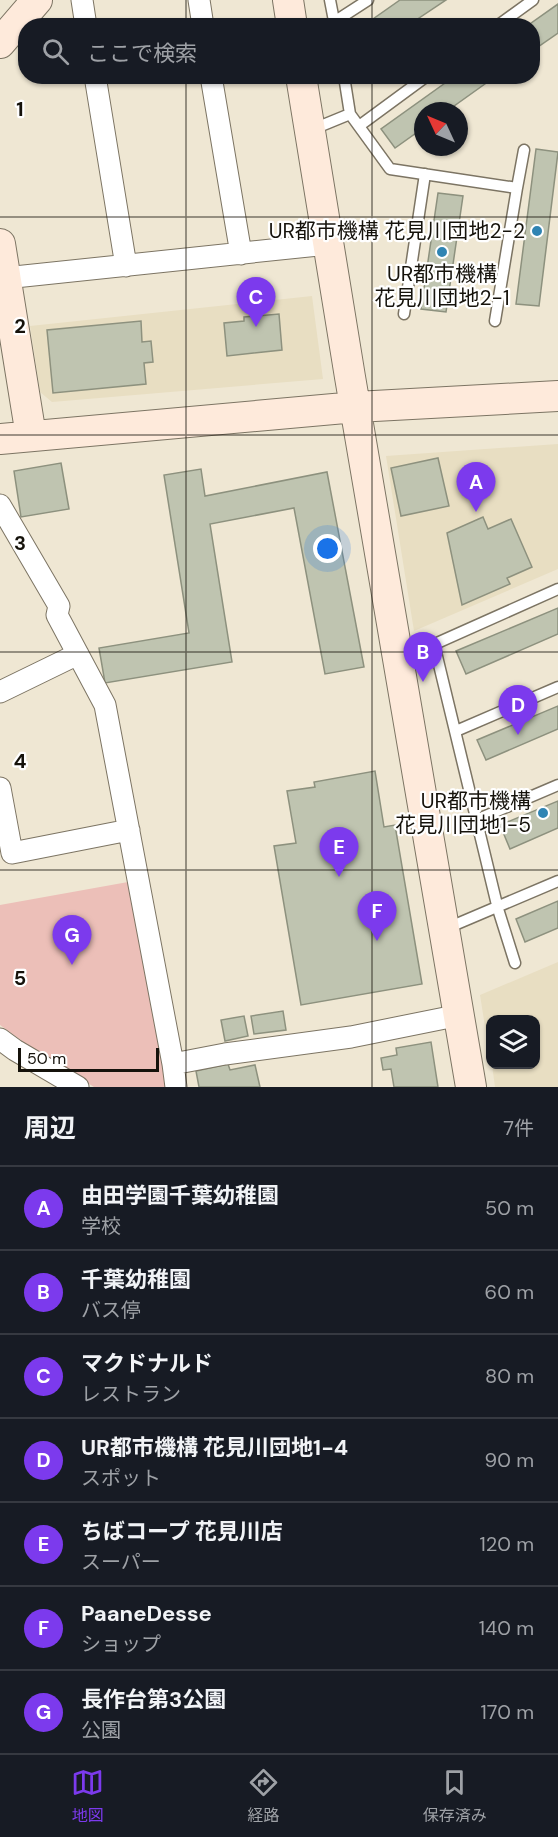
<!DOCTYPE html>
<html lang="ja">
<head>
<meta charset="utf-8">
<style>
  :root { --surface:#171b24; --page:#242831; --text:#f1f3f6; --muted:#9ea1a6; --line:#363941; --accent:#7c3aed }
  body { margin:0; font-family:"DM Sans","Noto Sans JP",sans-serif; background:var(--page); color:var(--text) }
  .controls { position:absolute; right:18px; bottom:18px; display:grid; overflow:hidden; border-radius:12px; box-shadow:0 2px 4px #0004 }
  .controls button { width:54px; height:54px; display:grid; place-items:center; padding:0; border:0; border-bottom:2px solid var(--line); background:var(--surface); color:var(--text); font:30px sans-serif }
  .compass { position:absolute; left:414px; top:102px; width:54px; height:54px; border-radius:50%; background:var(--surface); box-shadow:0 2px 4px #0004; rotate:314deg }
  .scale { position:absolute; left:18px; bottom:15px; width:141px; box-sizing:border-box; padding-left:6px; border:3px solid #15120b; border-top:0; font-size:16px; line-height:21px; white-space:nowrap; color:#15120b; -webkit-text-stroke:4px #fff; paint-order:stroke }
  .you { position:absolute; left:328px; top:549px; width:21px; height:21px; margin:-15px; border:4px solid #fff; border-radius:50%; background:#1a73e8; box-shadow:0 0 0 9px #1a73e833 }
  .badge { display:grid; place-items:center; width:39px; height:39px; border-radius:50%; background:var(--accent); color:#fff; font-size:20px; font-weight:700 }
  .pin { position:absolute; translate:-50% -50px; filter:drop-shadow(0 2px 3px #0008) }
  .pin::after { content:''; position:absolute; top:32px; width:21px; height:18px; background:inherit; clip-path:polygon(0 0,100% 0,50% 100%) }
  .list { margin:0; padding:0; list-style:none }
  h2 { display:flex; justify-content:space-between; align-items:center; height:78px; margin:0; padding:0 24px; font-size:26px }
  h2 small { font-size:20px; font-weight:400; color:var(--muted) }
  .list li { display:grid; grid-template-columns:39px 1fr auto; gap:18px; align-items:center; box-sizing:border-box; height:84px; padding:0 24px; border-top:2px solid var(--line) }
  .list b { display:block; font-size:22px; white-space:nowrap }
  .list p { margin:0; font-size:20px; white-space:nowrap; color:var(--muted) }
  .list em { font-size:20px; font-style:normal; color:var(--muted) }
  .icon { flex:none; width:33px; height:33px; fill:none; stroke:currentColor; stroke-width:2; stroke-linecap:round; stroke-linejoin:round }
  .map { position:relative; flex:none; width:558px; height:1087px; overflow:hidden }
  .search { position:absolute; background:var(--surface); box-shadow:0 2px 4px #0004; left:18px; right:18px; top:18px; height:66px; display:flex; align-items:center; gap:15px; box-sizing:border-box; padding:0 21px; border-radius:24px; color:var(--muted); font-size:22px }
  .sheet { height:666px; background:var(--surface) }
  nav { display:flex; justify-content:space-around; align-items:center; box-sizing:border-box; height:84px; border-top:2px solid var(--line); background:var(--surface); font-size:16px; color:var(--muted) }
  nav a { display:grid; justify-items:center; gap:3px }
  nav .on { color:var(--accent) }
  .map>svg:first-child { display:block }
  .built { fill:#e8dec2 }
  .green { fill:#ecbfb8 }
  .building { fill:#bfc4b0; stroke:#8d917e; stroke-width:1.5 }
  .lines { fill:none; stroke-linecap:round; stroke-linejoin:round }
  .lane-casing { stroke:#7c7463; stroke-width:13 }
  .street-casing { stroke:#7c7463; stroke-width:23 }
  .secondary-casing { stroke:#7c7463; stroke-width:32 }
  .lane { stroke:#fff; stroke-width:10 }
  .street { stroke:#fff; stroke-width:21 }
  .secondary { stroke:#feeadb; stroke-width:30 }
  .grid { fill:none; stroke:#15120b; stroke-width:1.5; stroke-opacity:0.55 }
  .poi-dot { fill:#2f84b3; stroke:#fff; stroke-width:2 }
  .labels { text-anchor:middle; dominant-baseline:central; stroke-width:4.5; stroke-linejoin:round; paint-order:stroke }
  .poi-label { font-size:21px; fill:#15120b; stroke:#fff; text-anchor:end }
  .grid-label { font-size:20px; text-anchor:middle; font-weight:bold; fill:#15120b; stroke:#fff; stroke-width:4.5; stroke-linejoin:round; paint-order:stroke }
</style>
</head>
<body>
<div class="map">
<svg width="558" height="1087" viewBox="0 0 558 1087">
  <rect width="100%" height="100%" fill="#efe7d3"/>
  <path class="built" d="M 312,296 L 323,379 L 52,402 L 40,392 L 30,326 Z
    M 558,444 L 558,569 L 414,631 L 386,456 Z
    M 558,962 L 558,1087 L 495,1087 L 492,1065 L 536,1064 L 536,1020 L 490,1020 L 490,1058 L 480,995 Z"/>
  <path class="green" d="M 128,882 L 167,1087 L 94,1087 L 29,1046 L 0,1025 L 0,905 Z"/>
  <path class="building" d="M 400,0 L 446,0 L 407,26 L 363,26 Z
    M 558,4 L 558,33 L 532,51 L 532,26 L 527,26 Z
    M 455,76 L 496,76 L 447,111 L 423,111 L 423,128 L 395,148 L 381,129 Z
    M 536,149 L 558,152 L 539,306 L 516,304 Z
    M 438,193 L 463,196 L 446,312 L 421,309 Z
    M 279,314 L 282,350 L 227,356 L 224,323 L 244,321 L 244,317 Z
    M 141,321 L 142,342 L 151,341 L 153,362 L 144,363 L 146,384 L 53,393 L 47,330 Z
    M 438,458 L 449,506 L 401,516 L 391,468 Z
    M 61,463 L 69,509 L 21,517 L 14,471 Z
    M 201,469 L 205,496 L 327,472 L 364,667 L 325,674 L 294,508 L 210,524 L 232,662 L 105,683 L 99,648 L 189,633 L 164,475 Z
    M 483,517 L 488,529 L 511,519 L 532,567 L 507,578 L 510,584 L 462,605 L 447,533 Z
    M 558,608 L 558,634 L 466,674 L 456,651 Z
    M 558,706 L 558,729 L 486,760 L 477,740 Z
    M 375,771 L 384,827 L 395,825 L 422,984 L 301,1005 L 274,846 L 296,843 L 287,791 L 315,787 L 314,782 Z
    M 558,801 L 558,828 L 510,849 L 500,825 Z
    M 558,901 L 558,928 L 525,942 L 516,919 Z
    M 283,1011 L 286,1030 L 254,1034 L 251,1016 Z
    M 244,1016 L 248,1036 L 225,1041 L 221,1020 Z
    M 431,1042 L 438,1087 L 394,1087 L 391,1069 L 383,1070 L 381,1058 L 397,1055 L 396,1048 Z
    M 228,1064 L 230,1070 L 255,1065 L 260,1087 L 199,1087 L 196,1071 Z"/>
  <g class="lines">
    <defs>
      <path id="lane" d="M 330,0 L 335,26
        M 334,22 L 368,0
        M 497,26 L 533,0
        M 350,114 L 390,169 L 517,188 L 495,321
        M 359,126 L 427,76
        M 311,130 L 350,114 L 344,76
        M 517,188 L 524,150
        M 404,314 L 425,174
        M 434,644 L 498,909 L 515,963
        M 399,660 L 558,589
        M 456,731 L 558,687
        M 476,820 L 558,785
        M 445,929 L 558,881"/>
      <path id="street" d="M 82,0 L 86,26
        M 199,0 L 203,26
        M 95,76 L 126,266
        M 211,76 L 241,254
        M 5,278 L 328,244
        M 0,505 L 59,606 L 57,615 L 105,705 L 173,1064 L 176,1087
        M 0,692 L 78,654
        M 0,788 L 12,853 L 129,830
        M 0,1039 L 15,1050 L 78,1087
        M 173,1064 L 225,1054 L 351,1037 L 460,1015"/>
      <path id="secondary" d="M 288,0 L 292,26
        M 0,43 L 37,0
        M 301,76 L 350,377 L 471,1087
        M 0,244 L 31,436
        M 0,439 L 356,407 L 558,396"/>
    </defs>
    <use href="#lane" class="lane-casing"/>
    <use href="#street" class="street-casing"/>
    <use href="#secondary" class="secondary-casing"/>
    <use href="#lane" class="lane"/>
    <use href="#street" class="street"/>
    <use href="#secondary" class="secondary"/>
  </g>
  <path class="grid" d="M 186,0 L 186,26M 372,0 L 372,26M 186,76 L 186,1087M 372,76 L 372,1087M 0,217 L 558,217M 0,435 L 558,435M 0,652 L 558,652M 0,870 L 558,870"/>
  <g class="poi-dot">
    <circle cx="537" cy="231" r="6"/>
    <circle cx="442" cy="252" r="6"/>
    <circle cx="543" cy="813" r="6"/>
  </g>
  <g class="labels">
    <g class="poi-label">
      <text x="525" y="231">UR都市機構 花見川団地2-2</text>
      <text x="442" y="274" text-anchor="middle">UR都市機構<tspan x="442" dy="24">花見川団地2-1</tspan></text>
      <text x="531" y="801">UR都市機構<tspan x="531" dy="24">花見川団地1-5</tspan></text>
    </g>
  </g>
  <g class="grid-label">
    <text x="20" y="116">1</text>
    <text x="20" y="333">2</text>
    <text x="20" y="550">3</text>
    <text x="20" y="768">4</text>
    <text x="20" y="985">5</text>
  </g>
</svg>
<div class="controls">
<button><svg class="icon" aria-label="layers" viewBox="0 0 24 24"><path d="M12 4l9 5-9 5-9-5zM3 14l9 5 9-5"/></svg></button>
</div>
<svg class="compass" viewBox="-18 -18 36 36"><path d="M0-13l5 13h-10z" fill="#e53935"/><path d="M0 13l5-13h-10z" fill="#9ea1a6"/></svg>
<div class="scale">50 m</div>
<div class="you"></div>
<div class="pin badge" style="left:476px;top:512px">A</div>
<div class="pin badge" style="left:423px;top:682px">B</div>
<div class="pin badge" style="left:256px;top:327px">C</div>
<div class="pin badge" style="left:518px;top:735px">D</div>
<div class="pin badge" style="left:339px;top:877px">E</div>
<div class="pin badge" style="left:377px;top:941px">F</div>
<div class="pin badge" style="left:72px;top:965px">G</div>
<div class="search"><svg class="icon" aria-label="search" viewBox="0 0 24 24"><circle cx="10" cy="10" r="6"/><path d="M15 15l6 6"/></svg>ここで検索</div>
</div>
<section class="sheet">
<h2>周辺<small>7件</small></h2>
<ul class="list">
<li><span class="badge">A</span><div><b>由田学園千葉幼稚園</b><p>学校</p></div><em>50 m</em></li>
<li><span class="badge">B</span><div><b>千葉幼稚園</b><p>バス停</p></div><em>60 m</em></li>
<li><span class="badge">C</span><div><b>マクドナルド</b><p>レストラン</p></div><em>80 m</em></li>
<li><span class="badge">D</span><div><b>UR都市機構 花見川団地1-4</b><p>スポット</p></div><em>90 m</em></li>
<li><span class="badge">E</span><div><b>ちばコープ 花見川店</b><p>スーパー</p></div><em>120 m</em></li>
<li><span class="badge">F</span><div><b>PaaneDesse</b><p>ショップ</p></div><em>140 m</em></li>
<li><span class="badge">G</span><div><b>長作台第3公園</b><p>公園</p></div><em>170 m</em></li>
</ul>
</section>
<nav>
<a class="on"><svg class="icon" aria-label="map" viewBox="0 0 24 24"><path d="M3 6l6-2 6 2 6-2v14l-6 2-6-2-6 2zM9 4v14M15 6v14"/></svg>地図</a>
<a><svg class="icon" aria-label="directions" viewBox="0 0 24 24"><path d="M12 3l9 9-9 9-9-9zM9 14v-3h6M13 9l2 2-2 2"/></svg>経路</a>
<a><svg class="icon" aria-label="saved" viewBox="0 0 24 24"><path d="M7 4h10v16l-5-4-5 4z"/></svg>保存済み</a>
</nav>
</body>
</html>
